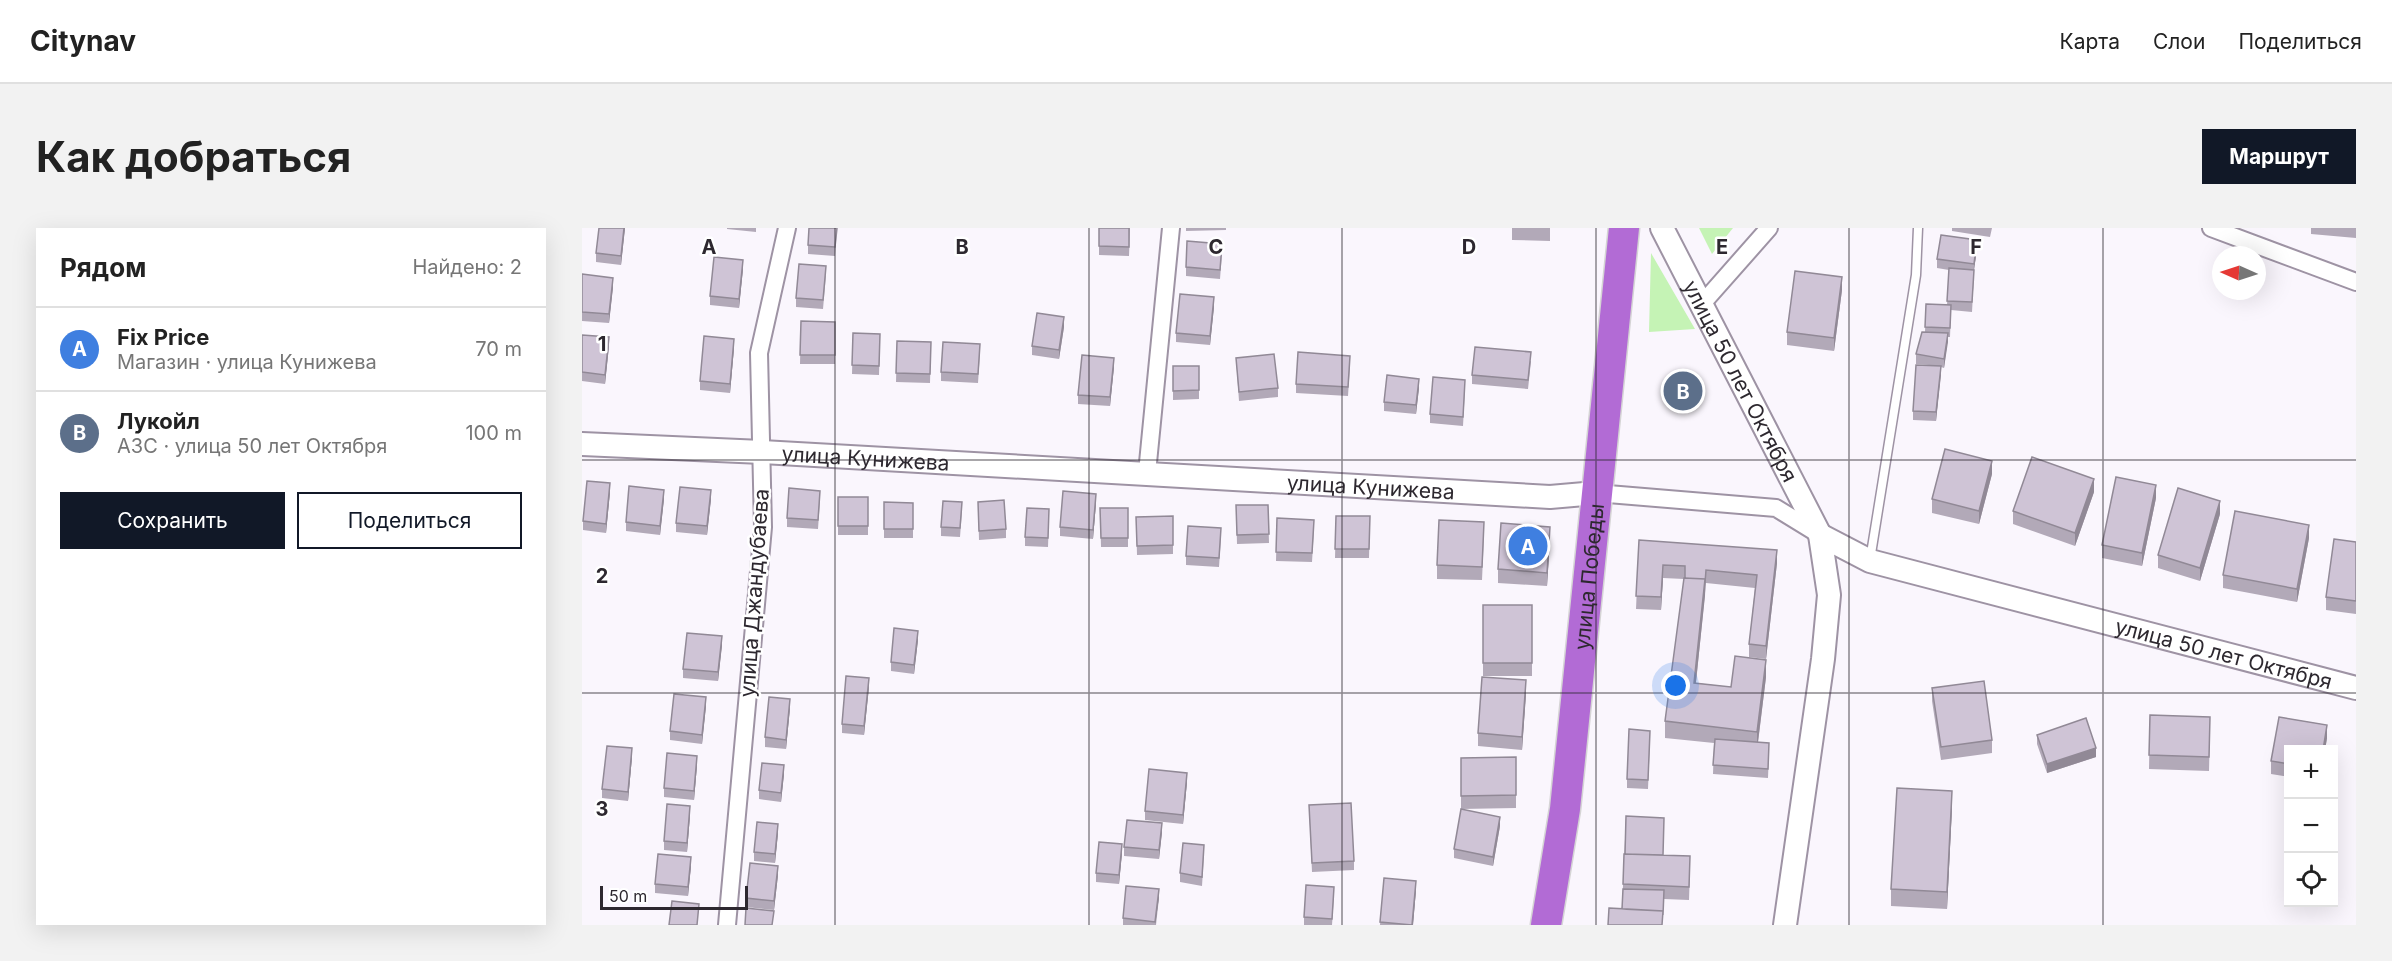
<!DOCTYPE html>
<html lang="ru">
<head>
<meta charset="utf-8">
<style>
  :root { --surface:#fff; --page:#f2f2f2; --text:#222; --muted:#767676; --line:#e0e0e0; --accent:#111827 }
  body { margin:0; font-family:Inter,sans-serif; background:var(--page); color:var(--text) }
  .controls { position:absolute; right:18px; bottom:18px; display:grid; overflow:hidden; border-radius:0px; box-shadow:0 6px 24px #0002 }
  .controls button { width:54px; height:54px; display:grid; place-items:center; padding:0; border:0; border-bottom:2px solid var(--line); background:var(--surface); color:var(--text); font:30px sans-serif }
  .compass { position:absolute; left:1630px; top:18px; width:54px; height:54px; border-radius:50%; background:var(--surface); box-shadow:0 6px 24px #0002; rotate:273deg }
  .scale { position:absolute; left:18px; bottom:15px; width:148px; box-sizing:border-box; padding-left:6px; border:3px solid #2d282f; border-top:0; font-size:16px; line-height:21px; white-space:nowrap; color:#2d282f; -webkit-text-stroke:4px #fff; paint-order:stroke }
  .you { position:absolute; left:1094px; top:458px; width:21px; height:21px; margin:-15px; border:4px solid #fff; border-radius:50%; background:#1a73e8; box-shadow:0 0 0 9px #1a73e833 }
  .badge { display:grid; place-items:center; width:39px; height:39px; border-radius:50%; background:var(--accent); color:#fff; font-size:20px; font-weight:700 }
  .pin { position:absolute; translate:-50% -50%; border:3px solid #fff; box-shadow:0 2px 6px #0006 }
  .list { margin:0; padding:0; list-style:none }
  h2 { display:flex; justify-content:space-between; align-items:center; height:78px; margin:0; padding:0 24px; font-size:26px }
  h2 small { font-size:20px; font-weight:400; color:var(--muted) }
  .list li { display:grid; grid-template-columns:39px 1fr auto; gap:18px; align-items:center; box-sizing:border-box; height:84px; padding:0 24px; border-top:2px solid var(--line) }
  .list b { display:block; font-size:22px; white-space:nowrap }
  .list p { margin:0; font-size:20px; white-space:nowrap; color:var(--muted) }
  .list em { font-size:20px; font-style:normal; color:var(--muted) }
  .actions { display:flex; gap:12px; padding:18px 24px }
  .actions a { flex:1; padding:14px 0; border:2px solid var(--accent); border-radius:0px; text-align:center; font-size:21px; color:var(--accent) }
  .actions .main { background:var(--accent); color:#fff }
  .icon { flex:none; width:33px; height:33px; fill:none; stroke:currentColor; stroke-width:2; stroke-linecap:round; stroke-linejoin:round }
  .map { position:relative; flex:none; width:1774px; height:697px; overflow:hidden; border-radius:0px }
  header { display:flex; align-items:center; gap:36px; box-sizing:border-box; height:84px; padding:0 30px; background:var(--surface); border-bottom:2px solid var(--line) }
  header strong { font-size:28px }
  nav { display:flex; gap:33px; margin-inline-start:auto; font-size:21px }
  .intro { display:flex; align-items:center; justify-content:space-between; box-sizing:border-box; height:144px; padding:0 36px }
  h1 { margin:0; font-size:42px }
  .button { padding:15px 27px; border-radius:0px; background:var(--accent); color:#fff; font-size:21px; font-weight:700 }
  main { display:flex; gap:36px; padding:0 36px }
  aside { flex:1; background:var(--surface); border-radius:0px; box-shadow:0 6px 24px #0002 }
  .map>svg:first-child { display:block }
  .green { fill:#c5f3b5 }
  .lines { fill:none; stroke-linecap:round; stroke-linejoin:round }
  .lane-casing { stroke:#9e93a4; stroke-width:11 }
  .street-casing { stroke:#9e93a4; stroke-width:20 }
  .secondary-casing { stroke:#9e93a4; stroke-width:26 }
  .highway-casing { stroke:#d5d4d5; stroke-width:33 }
  .lane { stroke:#fff; stroke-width:8 }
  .street { stroke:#fff; stroke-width:16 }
  .secondary { stroke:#fff; stroke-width:22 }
  .highway { stroke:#b26bd5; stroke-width:30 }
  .wall { fill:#b2a9b8 }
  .shaded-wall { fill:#918996 }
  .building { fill:#cfc4d6; stroke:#918996; stroke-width:1.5 }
  .grid { fill:none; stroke:#2d282f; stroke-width:1.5; stroke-opacity:0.55 }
  .labels { text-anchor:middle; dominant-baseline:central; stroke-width:5; stroke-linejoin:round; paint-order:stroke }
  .street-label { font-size:21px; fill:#2d282f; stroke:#fff }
  .grid-label { font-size:20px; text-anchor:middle; font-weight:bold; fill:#2d282f; stroke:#fff; stroke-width:5; stroke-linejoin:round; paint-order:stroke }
</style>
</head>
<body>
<header>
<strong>Citynav</strong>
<nav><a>Карта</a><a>Слои</a><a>Поделиться</a></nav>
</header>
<div class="intro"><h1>Как добраться</h1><a class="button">Маршрут</a></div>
<main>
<aside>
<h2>Рядом<small>Найдено: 2</small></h2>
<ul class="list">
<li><span class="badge" style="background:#3f7fe0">A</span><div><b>Fix Price</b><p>Магазин · улица Кунижева</p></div><em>70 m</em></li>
<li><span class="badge" style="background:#5c6f8a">B</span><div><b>Лукойл</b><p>АЗС · улица 50 лет Октября</p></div><em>100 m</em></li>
</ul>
<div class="actions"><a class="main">Сохранить</a><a>Поделиться</a></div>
</aside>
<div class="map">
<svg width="1774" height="697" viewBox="0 0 1774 697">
  <rect width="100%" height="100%" fill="#faf6fd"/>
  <path class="green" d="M 1117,0 L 1151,0 L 1130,26 Z
    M 1069,25 L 1113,101 L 1067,104 Z"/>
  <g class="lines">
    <defs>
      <path id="lane" d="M 1288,332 L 1334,47 L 1336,0"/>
      <path id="street" d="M 1629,0 L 1774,54
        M 1119,77 L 1187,0
        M 565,245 L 589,0
        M 1014,265 L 1194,280 L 1238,307
        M 145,697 L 181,299 L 177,125 L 205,0"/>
      <g id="secondary">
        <path id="s1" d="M 1080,0 L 1238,307 L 1247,367 L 1241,431 L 1203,697"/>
        <path id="s2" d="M 0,216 L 180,224 L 968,269 L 1014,265"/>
        <path id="s3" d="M 1238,307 L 1288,333 L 1774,460"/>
      </g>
      <g id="highway">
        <path id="s4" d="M 964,697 L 983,581 L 1042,0"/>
      </g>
    </defs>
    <use href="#lane" class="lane-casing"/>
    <use href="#street" class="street-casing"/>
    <use href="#secondary" class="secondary-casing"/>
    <use href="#highway" class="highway-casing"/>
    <use href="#lane" class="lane"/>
    <use href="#street" class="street"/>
    <use href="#secondary" class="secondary"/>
    <use href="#highway" class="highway"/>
  </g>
  <path class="wall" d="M 43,0 L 39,37 L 14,34 L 14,25 Z
    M 145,0 L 174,0 L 174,4 L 145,1 Z
    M 255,0 L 253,28 L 226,26 L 226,17 Z
    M 517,0 L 548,0 L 547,28 L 517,27 Z
    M 604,0 L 644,0 L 644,2 L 604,3 Z
    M 930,0 L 968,0 L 968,13 L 930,12 Z
    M 1370,0 L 1410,0 L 1408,9 L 1370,3 Z
    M 1729,0 L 1774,0 L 1774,10 L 1729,6 Z
    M 1395,21 L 1392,42 L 1390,84 L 1369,82 L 1368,109 L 1366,109 L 1362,140 L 1359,139 L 1354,193 L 1331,192 L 1331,183 L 1347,137 L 1334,136 L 1334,126 L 1343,104 L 1344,76 L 1365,77 L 1367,42 L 1355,40 L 1355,31 Z
    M 640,25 L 638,51 L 604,48 L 604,39 Z
    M 161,41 L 157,80 L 128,77 L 128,68 Z
    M 0,46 L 31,59 L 27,95 L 0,93 Z
    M 244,47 L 241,81 L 214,79 L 214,70 Z
    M 1260,62 L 1252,123 L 1205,117 L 1205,104 Z
    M 632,79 L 628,117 L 594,114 L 594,105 Z
    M 219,93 L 253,94 L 253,136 L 218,136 Z
    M 482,99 L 477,131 L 450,127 L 450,118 Z
    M 271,105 L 298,106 L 297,147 L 270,146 Z
    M 0,107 L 27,118 L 23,156 L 0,153 Z
    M 315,113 L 349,114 L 348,155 L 314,154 Z
    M 152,120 L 148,165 L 118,162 L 118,153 Z
    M 398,125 L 396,155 L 359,153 L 359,144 Z
    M 654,130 L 696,160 L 696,169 L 657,173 Z
    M 949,133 L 946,161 L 890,156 L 890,147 Z
    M 768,137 L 766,168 L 714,165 L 714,156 Z
    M 591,138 L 617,138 L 617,171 L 591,172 Z
    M 532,139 L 528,178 L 496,176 L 496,167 Z
    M 837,160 L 834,186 L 802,183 L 802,174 Z
    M 883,161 L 881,198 L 848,195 L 848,186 Z
    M 1410,246 L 1397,296 L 1350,285 L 1350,271 Z
    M 28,264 L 24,305 L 1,302 L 1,293 Z
    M 1512,264 L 1493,318 L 1431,296 L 1431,283 Z
    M 256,269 L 286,269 L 286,307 L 256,307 Z
    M 1574,270 L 1560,338 L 1520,330 L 1520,317 Z
    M 82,271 L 78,307 L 44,303 L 44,294 Z
    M 129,271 L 125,307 L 94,304 L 94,295 Z
    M 238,272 L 236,301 L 205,299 L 205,290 Z
    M 302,274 L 331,275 L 331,310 L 302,310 Z
    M 396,274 L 424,301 L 424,310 L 397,312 Z
    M 514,275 L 511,311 L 478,308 L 478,299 Z
    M 654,277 L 686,277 L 687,315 L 655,316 Z
    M 518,280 L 546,280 L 546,319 L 519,319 Z
    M 380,283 L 378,309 L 359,308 L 359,299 Z
    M 1638,286 L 1618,353 L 1576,340 L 1576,327 Z
    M 591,288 L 591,326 L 555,327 L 554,289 Z
    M 754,288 L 788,288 L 787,330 L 753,330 Z
    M 467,290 L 466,319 L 443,318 L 443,309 Z
    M 695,290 L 732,301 L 730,334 L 694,333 Z
    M 902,307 L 900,352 L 855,351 L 855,337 Z
    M 639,309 L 637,339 L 604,337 L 604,328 Z
    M 1727,310 L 1715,374 L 1641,360 L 1641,347 Z
    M 968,312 L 965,358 L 916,355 L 916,341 Z
    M 1057,312 L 1195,335 L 1184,431 L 1167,429 L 1167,416 L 1173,360 L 1124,355 L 1114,455 L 1149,459 L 1184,449 L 1176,515 L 1187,524 L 1186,550 L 1131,546 L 1132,515 L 1083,510 L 1083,493 L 1102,351 L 1081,350 L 1079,382 L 1054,381 Z
    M 1774,314 L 1774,386 L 1744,382 L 1744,369 Z
    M 901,377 L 950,377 L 950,448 L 901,448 Z
    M 336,412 L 332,446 L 309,443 L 309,434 Z
    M 140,417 L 136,453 L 101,450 L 101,441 Z
    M 287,459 L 282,507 L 260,505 L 260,496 Z
    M 1350,460 L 1410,512 L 1410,525 L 1359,532 L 1350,473 Z
    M 944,466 L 940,522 L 896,518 L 896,505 Z
    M 124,478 L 120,516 L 88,512 L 88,503 Z
    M 208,480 L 204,521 L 183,519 L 183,509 Z
    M 1568,487 L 1628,502 L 1627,543 L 1567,541 Z
    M 1697,489 L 1745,497 L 1745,510 L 1743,522 L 1707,522 L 1707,549 L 1689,546 L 1689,533 Z
    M 1455,507 L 1514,529 L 1465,545 L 1455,516 Z
    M 1068,512 L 1066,561 L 1045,560 L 1045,551 Z
    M 50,529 L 46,573 L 20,570 L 20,561 Z
    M 934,529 L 934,580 L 879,581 L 879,530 Z
    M 115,537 L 112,572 L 82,569 L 82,560 Z
    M 202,546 L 199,574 L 177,571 L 177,562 Z
    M 605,554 L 601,596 L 563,592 L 563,583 Z
    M 727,577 L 772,633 L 772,642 L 730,644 Z
    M 1370,580 L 1365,681 L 1309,678 L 1309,661 Z
    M 108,587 L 105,624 L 82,622 L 82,613 Z
    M 1044,588 L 1081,627 L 1108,641 L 1107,672 L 1082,671 L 1040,681 Z
    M 918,598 L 911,638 L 872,630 L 872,621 Z
    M 580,604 L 577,631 L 542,628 L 542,619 Z
    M 196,605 L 193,635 L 172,633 L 172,624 Z
    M 540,625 L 537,656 L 514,654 L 514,645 Z
    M 622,626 L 620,658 L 598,654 L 598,645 Z
    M 109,638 L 106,668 L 73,665 L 73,656 Z
    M 196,647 L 192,682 L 164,679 L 164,670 Z
    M 802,650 L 834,662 L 831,697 L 798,697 Z
    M 752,668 L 750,697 L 722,697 L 722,689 Z
    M 577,670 L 574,697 L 541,697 L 541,690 Z"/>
  <path class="shaded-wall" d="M 42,0 L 43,0 L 39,37 L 39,28 Z
    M 1395,12 L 1395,21 L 1392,42 L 1390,84 L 1392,36 Z
    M 161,32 L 161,41 L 157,80 L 157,71 Z
    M 1260,49 L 1260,62 L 1252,123 L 1252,110 Z
    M 31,50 L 31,59 L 27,95 L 27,86 Z
    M 632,69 L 632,79 L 628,117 L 628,108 Z
    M 482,89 L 482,99 L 477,131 L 477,122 Z
    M 1366,105 L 1366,114 L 1362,140 L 1362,131 Z
    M 27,109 L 27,118 L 23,156 L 23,147 Z
    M 152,111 L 152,120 L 148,165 L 148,156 Z
    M 532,130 L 532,139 L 528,178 L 528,169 Z
    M 1359,138 L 1359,147 L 1354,193 L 1354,184 Z
    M 837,151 L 837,160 L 834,186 L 834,177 Z
    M 1410,233 L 1410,246 L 1397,296 L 1397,283 Z
    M 1512,251 L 1512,264 L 1493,318 L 1493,305 Z
    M 28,255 L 28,264 L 24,305 L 24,296 Z
    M 1574,257 L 1574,270 L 1560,338 L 1560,325 Z
    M 82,262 L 82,271 L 78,307 L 78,298 Z
    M 129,262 L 129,271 L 125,307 L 125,298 Z
    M 514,266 L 514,275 L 511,311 L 511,302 Z
    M 1638,273 L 1638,286 L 1618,353 L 1618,340 Z
    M 1727,297 L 1727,310 L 1715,374 L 1715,361 Z
    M 968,299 L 968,312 L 965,358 L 965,345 Z
    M 1195,322 L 1195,335 L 1184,431 L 1184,418 Z
    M 1081,337 L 1081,350 L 1079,382 L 1079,369 Z
    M 1124,342 L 1123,368 L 1112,472 L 1112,455 Z
    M 336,403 L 336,412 L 332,446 L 332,437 Z
    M 140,408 L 140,417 L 136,453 L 136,444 Z
    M 1184,432 L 1184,449 L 1175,521 L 1175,504 Z
    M 287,450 L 287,459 L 282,507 L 282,498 Z
    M 944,452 L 944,466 L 940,522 L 940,509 Z
    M 124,469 L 124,478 L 120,516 L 120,507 Z
    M 208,471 L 208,480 L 204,521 L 204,512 Z
    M 1745,497 L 1745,510 L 1743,522 L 1741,522 Z
    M 50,520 L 50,529 L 46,573 L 46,564 Z
    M 1514,520 L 1514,529 L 1465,545 L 1465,536 Z
    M 115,528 L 115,537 L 112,572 L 112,563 Z
    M 202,537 L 202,546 L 199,574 L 199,565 Z
    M 605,545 L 605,554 L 601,596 L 601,587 Z
    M 1370,563 L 1370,580 L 1365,681 L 1365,664 Z
    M 108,578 L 108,587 L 105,624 L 105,615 Z
    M 918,589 L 918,598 L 911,638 L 911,629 Z
    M 580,595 L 580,604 L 577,631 L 577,622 Z
    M 196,596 L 196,605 L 193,635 L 193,626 Z
    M 540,616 L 540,625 L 537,656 L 537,647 Z
    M 109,629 L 109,638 L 106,668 L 106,659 Z
    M 196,638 L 196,647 L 192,682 L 192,673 Z
    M 834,653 L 834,662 L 831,697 L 830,697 Z
    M 577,661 L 577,670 L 573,697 L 573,694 Z"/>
  <path class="building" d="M 17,0 L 42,0 L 39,28 L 14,25 Z
    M 227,0 L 255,0 L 253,19 L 226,17 Z
    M 517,0 L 547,0 L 547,19 L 517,18 Z
    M 1359,7 L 1395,12 L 1392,36 L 1355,31 Z
    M 605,13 L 640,16 L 638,42 L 604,39 Z
    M 132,29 L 161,32 L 157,71 L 128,68 Z
    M 217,36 L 244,38 L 241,72 L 214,70 Z
    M 1367,40 L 1392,42 L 1390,74 L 1365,73 Z
    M 1213,43 L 1260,49 L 1252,110 L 1205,104 Z
    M 0,46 L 31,50 L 27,86 L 0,84 Z
    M 598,66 L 632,69 L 628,108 L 594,105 Z
    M 1344,76 L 1369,77 L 1368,100 L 1343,99 Z
    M 455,85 L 482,89 L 477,122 L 450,118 Z
    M 219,93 L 253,94 L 253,127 L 218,127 Z
    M 1340,104 L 1366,105 L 1362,131 L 1334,126 Z
    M 271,105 L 298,106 L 297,138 L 270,137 Z
    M 0,107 L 27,109 L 23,147 L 0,144 Z
    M 122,108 L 152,111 L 148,156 L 118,153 Z
    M 315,113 L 349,114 L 348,146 L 314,145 Z
    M 361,114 L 398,116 L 396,146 L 359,144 Z
    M 893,119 L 949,124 L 946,152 L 890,147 Z
    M 716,124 L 768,128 L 766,159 L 714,156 Z
    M 692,126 L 696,160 L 657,164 L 654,130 Z
    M 500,127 L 532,130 L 528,169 L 496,167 Z
    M 1334,137 L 1359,138 L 1354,184 L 1331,183 Z
    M 591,138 L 617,138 L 617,162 L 591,163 Z
    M 805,147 L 837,151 L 834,177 L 802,174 Z
    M 851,149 L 883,152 L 881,189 L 848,186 Z
    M 1363,221 L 1410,233 L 1397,283 L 1350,271 Z
    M 1450,229 L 1512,251 L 1493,305 L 1431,283 Z
    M 1534,249 L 1574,257 L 1560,325 L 1520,317 Z
    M 5,253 L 28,255 L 24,296 L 1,293 Z
    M 47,258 L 82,262 L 78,298 L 44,294 Z
    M 98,259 L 129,262 L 125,298 L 94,295 Z
    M 207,260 L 238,263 L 236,292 L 205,290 Z
    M 1596,260 L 1638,273 L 1618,340 L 1576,327 Z
    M 481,263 L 514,266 L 511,302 L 478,299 Z
    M 256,269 L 286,269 L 286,298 L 256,298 Z
    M 422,272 L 424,301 L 397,303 L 396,274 Z
    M 361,273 L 380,274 L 378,300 L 359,299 Z
    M 302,274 L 331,275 L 331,301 L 302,301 Z
    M 654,277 L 686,277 L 687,306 L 655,307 Z
    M 445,280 L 467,281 L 466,310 L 443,309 Z
    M 518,280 L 546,280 L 546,310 L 519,310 Z
    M 1653,283 L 1727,297 L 1715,361 L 1641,347 Z
    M 591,288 L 591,317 L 555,318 L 554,289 Z
    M 754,288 L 788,288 L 787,321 L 753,321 Z
    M 695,290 L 732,292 L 730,325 L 694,324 Z
    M 857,292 L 902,294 L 900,339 L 855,337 Z
    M 919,295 L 968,299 L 965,345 L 916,341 Z
    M 606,298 L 639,300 L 637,330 L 604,328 Z
    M 1752,311 L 1774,314 L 1774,373 L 1744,369 Z
    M 1057,312 L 1195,322 L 1184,418 L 1167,416 L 1175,347 L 1124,342 L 1123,355 L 1123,351 L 1103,350 L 1103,338 L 1081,337 L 1079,369 L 1054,368 Z
    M 1102,350 L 1123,351 L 1112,455 L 1149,459 L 1153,428 L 1184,432 L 1175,504 L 1083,493 Z
    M 901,377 L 950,377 L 950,435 L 901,435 Z
    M 312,400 L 336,403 L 332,437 L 309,434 Z
    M 105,405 L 140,408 L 136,444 L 101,441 Z
    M 264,448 L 287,450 L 282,498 L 260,496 Z
    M 900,449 L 944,452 L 940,509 L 896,505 Z
    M 1402,453 L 1410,512 L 1359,519 L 1350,460 Z
    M 92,466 L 124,469 L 120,507 L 88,503 Z
    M 187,469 L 208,471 L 204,512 L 183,509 Z
    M 1568,487 L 1628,489 L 1627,529 L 1567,527 Z
    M 1697,489 L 1745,497 L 1741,522 L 1707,522 L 1707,536 L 1689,533 Z
    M 1504,490 L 1514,520 L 1465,536 L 1455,507 Z
    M 1047,501 L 1068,503 L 1066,552 L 1045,551 Z
    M 1133,511 L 1187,515 L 1186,541 L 1131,537 Z
    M 25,518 L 50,520 L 46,564 L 20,561 Z
    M 85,525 L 115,528 L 112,563 L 82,560 Z
    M 934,529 L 934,567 L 879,568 L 879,530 Z
    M 180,535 L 202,537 L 199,565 L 177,562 Z
    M 567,541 L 605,545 L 601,587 L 563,583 Z
    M 1315,560 L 1370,563 L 1365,664 L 1309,661 Z
    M 769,575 L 772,633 L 730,635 L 727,577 Z
    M 85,576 L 108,578 L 105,615 L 82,613 Z
    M 879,581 L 918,589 L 911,629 L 872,621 Z
    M 1044,588 L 1082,590 L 1081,627 L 1043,626 Z
    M 545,592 L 580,595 L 577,622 L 542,619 Z
    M 175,594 L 196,596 L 193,626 L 172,624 Z
    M 517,614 L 540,616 L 537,647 L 514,645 Z
    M 601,615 L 622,617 L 620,649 L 598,645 Z
    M 76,626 L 109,629 L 106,659 L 73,656 Z
    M 1042,626 L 1108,628 L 1107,659 L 1041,656 Z
    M 168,635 L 196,638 L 192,673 L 164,670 Z
    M 802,650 L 834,653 L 830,697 L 798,694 Z
    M 724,657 L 752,659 L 750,691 L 722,689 Z
    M 544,658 L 577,661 L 573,694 L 541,690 Z
    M 1041,661 L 1082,662 L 1081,687 L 1081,683 L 1040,681 Z
    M 90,673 L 117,676 L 115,697 L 87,697 Z
    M 164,680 L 192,683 L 190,697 L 163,697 Z
    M 1027,680 L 1081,683 L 1080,697 L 1026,697 Z"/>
  <path class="grid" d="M 253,0 L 253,697M 507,0 L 507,697M 760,0 L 760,697M 1014,0 L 1014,697M 1267,0 L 1267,697M 1521,0 L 1521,697M 0,232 L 1774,232M 0,465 L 1774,465"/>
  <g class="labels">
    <g class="street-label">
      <text stroke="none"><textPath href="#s1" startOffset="172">улица 50 лет Октября</textPath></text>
      <text stroke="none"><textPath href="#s2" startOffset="284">улица Кунижева</textPath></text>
      <text stroke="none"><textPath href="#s2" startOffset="790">улица Кунижева</textPath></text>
      <text stroke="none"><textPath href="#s4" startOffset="351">улица Победы</textPath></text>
      <text transform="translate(172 365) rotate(-86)">улица Джандубаева</text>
      <text stroke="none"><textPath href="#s3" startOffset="422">улица 50 лет Октября</textPath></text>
    </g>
  </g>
  <g class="grid-label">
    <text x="127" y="26">A</text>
    <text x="380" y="26">B</text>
    <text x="634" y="26">C</text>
    <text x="887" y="26">D</text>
    <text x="1140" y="26">E</text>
    <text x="1394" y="26">F</text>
    <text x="20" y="123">1</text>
    <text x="20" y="355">2</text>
    <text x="20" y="588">3</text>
  </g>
</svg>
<div class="controls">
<button>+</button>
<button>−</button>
<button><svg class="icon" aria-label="locate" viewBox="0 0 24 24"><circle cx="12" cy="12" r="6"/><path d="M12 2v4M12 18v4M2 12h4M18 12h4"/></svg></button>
</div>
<svg class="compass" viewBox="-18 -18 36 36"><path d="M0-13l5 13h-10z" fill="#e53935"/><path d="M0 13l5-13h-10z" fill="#767676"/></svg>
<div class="scale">50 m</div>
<div class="you"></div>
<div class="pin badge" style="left:946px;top:318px;background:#3f7fe0">A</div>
<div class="pin badge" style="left:1101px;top:163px;background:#5c6f8a">B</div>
</div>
</main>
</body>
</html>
